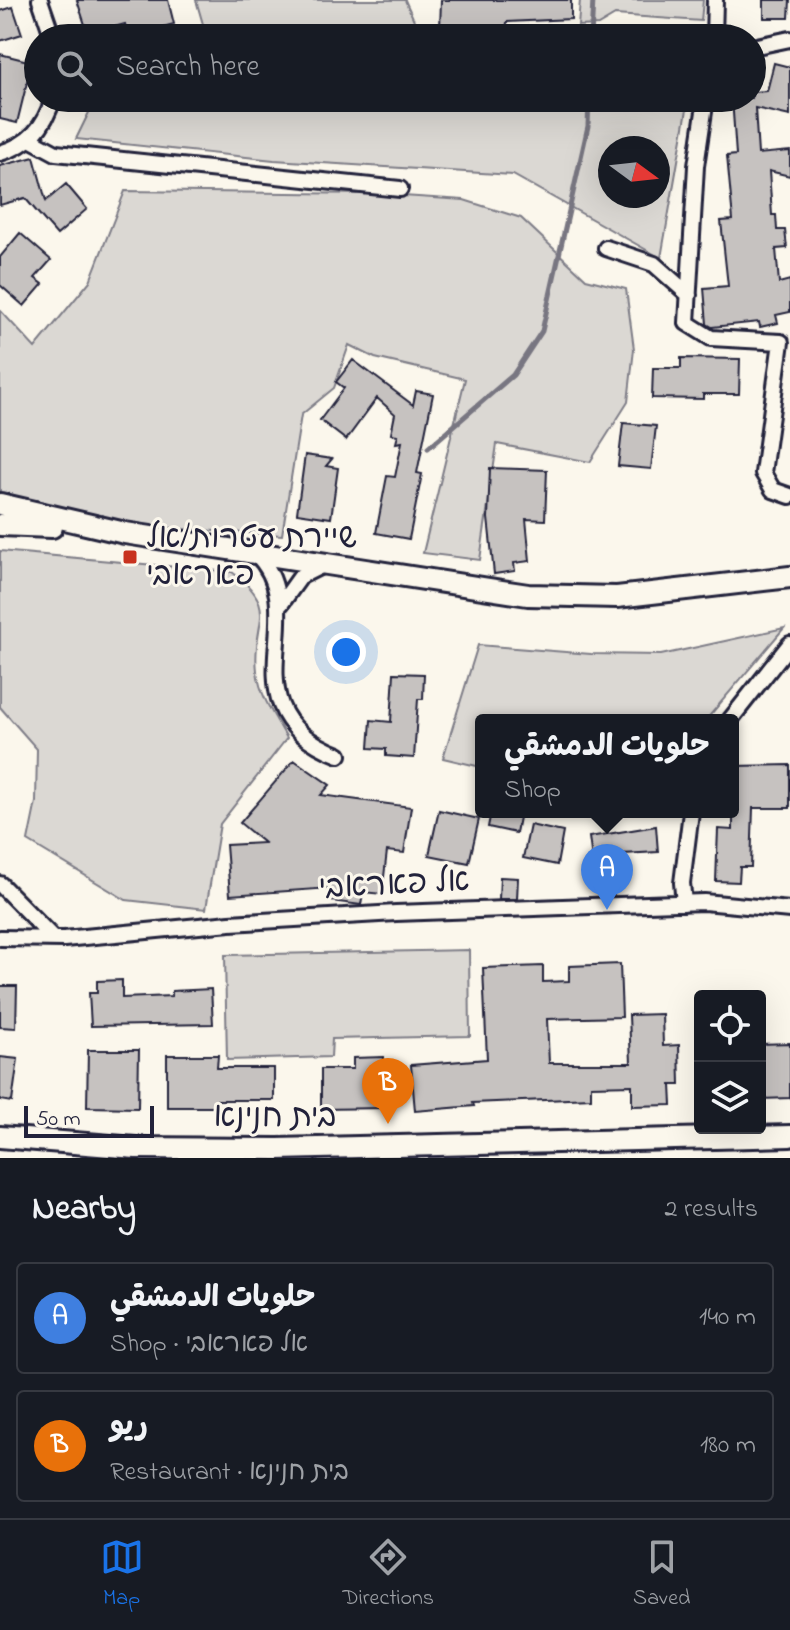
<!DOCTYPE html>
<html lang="en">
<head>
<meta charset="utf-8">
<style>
  :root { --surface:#171b24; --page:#242831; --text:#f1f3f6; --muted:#9ea1a6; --line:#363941; --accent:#1a73e8 }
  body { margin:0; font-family:"Indie Flower","Playpen Sans Arabic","Playpen Sans Hebrew",sans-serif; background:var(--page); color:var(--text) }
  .controls { position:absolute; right:24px; bottom:24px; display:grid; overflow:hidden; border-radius:8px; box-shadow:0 8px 32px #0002 }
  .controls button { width:72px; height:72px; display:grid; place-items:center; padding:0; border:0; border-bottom:2px solid var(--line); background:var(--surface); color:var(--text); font:40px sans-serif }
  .compass { position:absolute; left:598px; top:136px; width:72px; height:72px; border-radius:50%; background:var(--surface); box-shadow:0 8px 32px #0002; rotate:105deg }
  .scale { position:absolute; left:24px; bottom:20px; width:130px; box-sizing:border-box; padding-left:8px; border:4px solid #22223b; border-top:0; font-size:22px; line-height:28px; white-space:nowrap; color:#22223b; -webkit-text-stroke:6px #fbf7ec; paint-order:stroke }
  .you { position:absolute; left:346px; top:652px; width:28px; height:28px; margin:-20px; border:6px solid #fff; border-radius:50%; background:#1a73e8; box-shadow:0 0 0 12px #1a73e833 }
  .badge { display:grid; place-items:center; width:52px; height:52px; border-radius:50%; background:var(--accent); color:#fff; font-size:26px; font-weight:700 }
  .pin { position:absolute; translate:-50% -66px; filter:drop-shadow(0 2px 4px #0008) }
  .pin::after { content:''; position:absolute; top:42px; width:28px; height:24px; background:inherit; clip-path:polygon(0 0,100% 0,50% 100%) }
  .popup { position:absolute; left:475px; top:714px; width:264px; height:104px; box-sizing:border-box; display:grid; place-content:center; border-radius:8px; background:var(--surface); filter:drop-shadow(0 2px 6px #0005); font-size:26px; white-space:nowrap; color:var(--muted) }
  .popup b { font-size:30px; color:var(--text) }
  .popup::after { content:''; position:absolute; left:50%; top:100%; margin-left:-16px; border:16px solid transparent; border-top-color:var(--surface) }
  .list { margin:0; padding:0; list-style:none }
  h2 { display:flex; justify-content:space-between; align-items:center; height:104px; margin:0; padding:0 32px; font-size:34px }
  h2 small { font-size:26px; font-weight:400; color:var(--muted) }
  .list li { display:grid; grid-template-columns:52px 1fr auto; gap:24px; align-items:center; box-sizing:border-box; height:112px; margin:0 16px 16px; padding:0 16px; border:2px solid var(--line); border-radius:8px }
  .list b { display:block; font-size:30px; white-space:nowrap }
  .list p { margin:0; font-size:26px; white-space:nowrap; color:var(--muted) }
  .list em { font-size:26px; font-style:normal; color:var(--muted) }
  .icon { flex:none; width:44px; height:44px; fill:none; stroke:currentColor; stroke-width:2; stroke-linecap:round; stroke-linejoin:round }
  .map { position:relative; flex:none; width:790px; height:1158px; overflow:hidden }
  .search { position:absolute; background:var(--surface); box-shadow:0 8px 32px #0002; left:24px; right:24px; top:24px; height:88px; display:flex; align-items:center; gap:20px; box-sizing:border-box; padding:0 28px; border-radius:44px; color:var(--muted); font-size:30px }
  .sheet { height:360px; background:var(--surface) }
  nav { display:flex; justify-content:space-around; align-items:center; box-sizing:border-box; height:112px; border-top:2px solid var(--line); background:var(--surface); font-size:22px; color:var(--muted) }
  nav a { display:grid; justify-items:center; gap:4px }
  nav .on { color:var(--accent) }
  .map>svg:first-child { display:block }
  .green { fill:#dbd8d3; stroke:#7e7d87; stroke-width:2; fill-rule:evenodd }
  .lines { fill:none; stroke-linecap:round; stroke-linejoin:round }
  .stream { stroke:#787681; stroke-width:5 }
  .building { fill:#c6c2c0; stroke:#22223b; stroke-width:2 }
  .street-casing { stroke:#22223b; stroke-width:20 }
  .secondary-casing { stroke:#22223b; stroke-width:26 }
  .street { stroke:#fbf7ec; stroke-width:14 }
  .secondary { stroke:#fbf7ec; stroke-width:20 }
  .poi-dot { fill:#c8321e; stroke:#fbf7ec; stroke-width:3 }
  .labels { text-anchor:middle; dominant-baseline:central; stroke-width:6; stroke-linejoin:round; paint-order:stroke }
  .poi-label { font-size:32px; fill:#22223b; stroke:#fbf7ec; text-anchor:start }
  .street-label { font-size:32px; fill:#22223b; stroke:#fbf7ec }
</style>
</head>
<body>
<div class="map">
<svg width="790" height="1158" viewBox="0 0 790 1158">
  <rect width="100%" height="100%" fill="#fbf7ec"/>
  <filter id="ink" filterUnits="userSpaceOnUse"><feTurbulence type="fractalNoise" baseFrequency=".0125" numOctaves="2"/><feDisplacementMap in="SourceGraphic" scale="16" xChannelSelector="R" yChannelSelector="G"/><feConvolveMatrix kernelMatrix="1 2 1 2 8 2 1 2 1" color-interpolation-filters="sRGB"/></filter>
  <g filter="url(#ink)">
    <path class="green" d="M 196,0 L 405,0 L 422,38 L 207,38 Z
      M 580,0 L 703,0 L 701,21 L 615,15 L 598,25 L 578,26 Z
      M 96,98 L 689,98 L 661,258 L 513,175 L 274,160 L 76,139 ZM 610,148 L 658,148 L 658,196 L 610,196 Z
      M 125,191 L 372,194 L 464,200 L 521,218 L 586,279 L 626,289 L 634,349 L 628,402 L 590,462 L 497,444 L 480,560 L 423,553 L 465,379 L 375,358 L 349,345 L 334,388 L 301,415 L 282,535 L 0,518 L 0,310 L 35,348 L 90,281 Z
      M 0,551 L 232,572 C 282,609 251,621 257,671 C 260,696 274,716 287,738 L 220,824 L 206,909 L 126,900 L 28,841 L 36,802 L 37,749 L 0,707 Z
      M 784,628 L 706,720 L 481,720 L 481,767 L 443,758 L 478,645 L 591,654 L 661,655 Z
      M 469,950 L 470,1036 L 332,1039 L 331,1057 L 227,1060 L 225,955 Z"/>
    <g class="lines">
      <path class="stream" d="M 591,38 L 593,0
        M 428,448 L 513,375 L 542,331 L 588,126 L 589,98"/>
    </g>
    <path class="building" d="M 77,0 L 168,0 L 174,24 L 128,36 L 125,24 L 88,34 Z
      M 441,0 L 571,0 L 571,19 L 507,22 L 506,31 L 440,29 Z
      M 764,0 L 790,0 L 789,18 L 764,18 Z
      M 13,7 L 22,34 L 0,41 L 0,11 Z
      M 0,54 L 32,62 L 17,123 L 0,119 Z
      M 774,63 L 790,67 L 790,116 L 755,108 L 758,154 L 790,151 L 790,176 L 769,171 L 772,215 L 776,215 L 777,230 L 785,230 L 787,248 L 776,249 L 779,283 L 790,280 L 790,312 L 776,315 L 778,323 L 760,327 L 759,322 L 712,327 L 707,324 L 704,288 L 728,286 L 721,221 L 733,220 L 727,156 L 736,155 L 732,98 L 752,98 L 752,92 L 767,91 Z
      M 34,157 L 46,201 L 66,184 L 87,209 L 57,235 L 25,198 L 0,205 L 0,166 Z
      M 20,233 L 51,260 L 35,278 L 43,284 L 24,306 L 0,285 L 0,257 Z
      M 681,358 L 740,359 L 739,394 L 703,394 L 703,399 L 652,398 L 653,368 L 681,368 Z
      M 353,360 L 413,405 L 416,391 L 433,394 L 417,473 L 422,474 L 409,539 L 376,533 L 387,476 L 395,477 L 402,442 L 396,443 L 398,435 L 391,434 L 395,414 L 377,398 L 346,440 L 320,420 L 344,388 L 336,382 Z
      M 623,423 L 656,426 L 651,469 L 618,466 Z
      M 305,455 L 332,459 L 326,466 L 338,468 L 331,518 L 297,513 Z
      M 490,468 L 547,470 L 545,520 L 526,519 L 530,561 L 514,563 L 515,571 L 494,574 L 488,518 Z
      M 394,673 L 424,674 L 423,699 L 418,699 L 414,758 L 386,756 L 386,749 L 369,748 L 371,720 L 391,722 Z
      M 294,760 L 330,785 L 321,795 L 411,807 L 404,853 L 387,851 L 382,894 L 363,892 L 361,905 L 330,901 L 331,888 L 230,895 L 226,845 L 264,843 L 240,823 Z
      M 790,765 L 790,808 L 753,808 L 751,867 L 740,867 L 739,882 L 716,881 L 718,829 L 733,830 L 733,766 Z
      M 439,810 L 479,819 L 469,863 L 429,855 Z
      M 491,812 L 520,812 L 516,833 L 488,827 Z
      M 530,825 L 563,832 L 557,865 L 523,858 Z
      M 656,826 L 658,852 L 623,854 L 624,861 L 593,866 L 589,837 Z
      M 500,877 L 518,878 L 517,899 L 499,899 Z
      M 620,964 L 622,1017 L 547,1019 L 549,1063 L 631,1063 L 629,1015 L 662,1014 L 663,1046 L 679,1045 L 680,1085 L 671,1085 L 672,1105 L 632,1106 L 632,1085 L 591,1086 L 591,1098 L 473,1103 L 474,1106 L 415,1111 L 411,1065 L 487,1059 L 483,968 L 543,966 L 543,982 L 569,981 L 569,966 Z
      M 122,980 L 122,998 L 172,996 L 172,991 L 211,989 L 213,1024 L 91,1026 L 89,993 L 97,993 L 97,981 Z
      M 0,986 L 17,986 L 16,1028 L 0,1027 Z
      M 790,1043 L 790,1098 L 760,1099 L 760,1044 Z
      M 88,1050 L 139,1050 L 138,1108 L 87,1107 Z
      M 167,1055 L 218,1055 L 217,1068 L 274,1068 L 274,1100 L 217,1100 L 217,1107 L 167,1107 Z
      M 0,1057 L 18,1059 L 12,1102 L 0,1100 Z
      M 384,1057 L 384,1108 L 321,1109 L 321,1069 L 353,1069 L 353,1058 Z"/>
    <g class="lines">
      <defs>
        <path id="street" d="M 40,0 L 53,38
          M 714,38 L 715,0
          M 752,47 L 790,39
          M 706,98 L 696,166 L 687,323 L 711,338 L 781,342 L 763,473 L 773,490 L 790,496
          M 30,139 L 56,153 L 400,189
          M 0,153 C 29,145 45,127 53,98
          M 606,248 L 654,264 L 689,295
          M 256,554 C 317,614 220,709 339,755
          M 281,604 L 301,576 L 325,564
          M 730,720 L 790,644
          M 0,884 L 54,939
          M 684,903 L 682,883 L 691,812
          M 0,938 L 64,939 L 230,923 L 396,913 L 704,902 L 790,910"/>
        <path id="secondary" d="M 0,504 L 125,533 L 528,595 L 617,597 L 790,577
          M 0,525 L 52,527
          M 0,1137 L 136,1148 L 278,1149 L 790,1136"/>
      </defs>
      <use href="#street" class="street-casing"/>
      <use href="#secondary" class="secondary-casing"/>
      <use href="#street" class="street"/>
      <use href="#secondary" class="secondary"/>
    </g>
  </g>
  <rect class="poi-dot" x="122" y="549" width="16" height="16" rx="4"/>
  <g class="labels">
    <g class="poi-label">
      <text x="146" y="539">שיירת עטרות/אל<tspan x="146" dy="37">פאראבי</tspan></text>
    </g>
    <g class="street-label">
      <text transform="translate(394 886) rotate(-3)">אל פאראבי</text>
      <text x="275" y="1118">בית חנינא</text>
    </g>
  </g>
</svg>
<div class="controls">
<button><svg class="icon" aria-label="locate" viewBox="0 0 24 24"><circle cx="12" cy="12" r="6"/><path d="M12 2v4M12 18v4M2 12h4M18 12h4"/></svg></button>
<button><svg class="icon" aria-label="layers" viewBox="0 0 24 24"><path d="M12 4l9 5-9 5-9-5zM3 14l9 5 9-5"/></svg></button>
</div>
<svg class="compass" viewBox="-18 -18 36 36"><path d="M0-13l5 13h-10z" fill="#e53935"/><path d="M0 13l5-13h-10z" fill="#9ea1a6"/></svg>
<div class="scale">50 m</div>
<div class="you"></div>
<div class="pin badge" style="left:607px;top:910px;background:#3f7fe0">A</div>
<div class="popup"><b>حلويات الدمشقي</b>Shop</div>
<div class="pin badge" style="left:388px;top:1124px;background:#e8710a">B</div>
<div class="search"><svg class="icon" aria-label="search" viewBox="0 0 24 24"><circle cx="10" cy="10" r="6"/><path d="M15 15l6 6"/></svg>Search here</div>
</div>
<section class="sheet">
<h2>Nearby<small>2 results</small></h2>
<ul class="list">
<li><span class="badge" style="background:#3f7fe0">A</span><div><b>حلويات الدمشقي</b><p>Shop · אל פאראבי</p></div><em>140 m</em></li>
<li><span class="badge" style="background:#e8710a">B</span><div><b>ريو</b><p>Restaurant · בית חנינא</p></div><em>180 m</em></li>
</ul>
</section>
<nav>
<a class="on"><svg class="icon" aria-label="map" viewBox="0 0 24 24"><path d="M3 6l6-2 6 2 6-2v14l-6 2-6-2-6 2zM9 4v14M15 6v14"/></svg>Map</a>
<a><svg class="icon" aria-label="directions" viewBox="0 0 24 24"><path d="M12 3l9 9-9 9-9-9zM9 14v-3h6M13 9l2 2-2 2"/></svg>Directions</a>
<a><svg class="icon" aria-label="saved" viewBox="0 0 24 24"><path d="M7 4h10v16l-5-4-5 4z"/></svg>Saved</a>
</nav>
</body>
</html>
